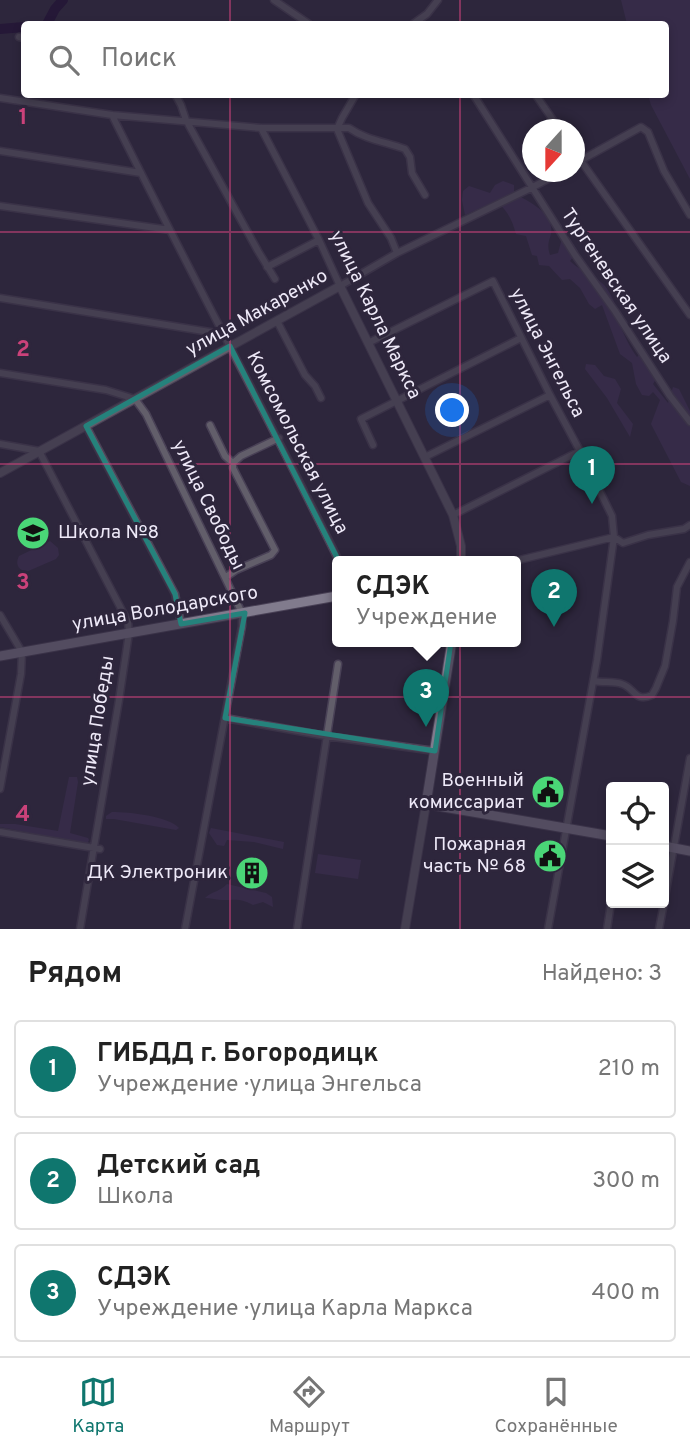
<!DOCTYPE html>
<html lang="ru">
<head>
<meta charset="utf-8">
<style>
  :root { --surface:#fff; --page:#f2f2f2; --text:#222; --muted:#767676; --line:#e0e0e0; --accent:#0f766e }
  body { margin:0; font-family:Overpass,sans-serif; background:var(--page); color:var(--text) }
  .controls { position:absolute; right:21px; bottom:21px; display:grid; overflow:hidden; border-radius:7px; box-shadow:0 4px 10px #0003 }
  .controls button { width:63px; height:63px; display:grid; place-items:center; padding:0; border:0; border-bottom:2px solid var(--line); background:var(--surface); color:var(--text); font:35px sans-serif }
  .compass { position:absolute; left:522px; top:119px; width:63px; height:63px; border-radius:50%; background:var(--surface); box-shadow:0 4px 10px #0003; rotate:201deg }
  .you { position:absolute; left:453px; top:411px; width:24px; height:24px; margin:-18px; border:5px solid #fff; border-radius:50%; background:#1a73e8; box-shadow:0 0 0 10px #1a73e833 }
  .badge { display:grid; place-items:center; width:46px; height:46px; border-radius:50%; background:var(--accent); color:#fff; font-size:23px; font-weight:700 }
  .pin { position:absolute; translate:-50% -58px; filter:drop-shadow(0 2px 4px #0008) }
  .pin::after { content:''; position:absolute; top:37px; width:24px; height:21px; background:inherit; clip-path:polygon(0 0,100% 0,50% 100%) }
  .popup { position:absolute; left:332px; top:556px; width:189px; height:91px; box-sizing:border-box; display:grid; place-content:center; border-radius:7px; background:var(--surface); filter:drop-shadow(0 2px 5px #0005); font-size:23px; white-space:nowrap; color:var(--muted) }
  .popup b { font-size:26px; color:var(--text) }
  .popup::after { content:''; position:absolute; left:50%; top:100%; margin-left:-14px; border:14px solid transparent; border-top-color:var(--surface) }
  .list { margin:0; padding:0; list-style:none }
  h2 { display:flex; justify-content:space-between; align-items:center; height:91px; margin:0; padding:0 28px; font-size:30px }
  h2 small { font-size:23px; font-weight:400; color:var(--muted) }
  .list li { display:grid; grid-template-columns:46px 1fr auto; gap:21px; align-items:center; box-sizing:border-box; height:98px; margin:0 14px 14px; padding:0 14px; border:2px solid var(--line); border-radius:7px }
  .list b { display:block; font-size:26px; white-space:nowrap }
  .list p { margin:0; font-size:23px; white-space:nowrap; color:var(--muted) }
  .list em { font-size:23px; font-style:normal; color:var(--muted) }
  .icon { flex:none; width:38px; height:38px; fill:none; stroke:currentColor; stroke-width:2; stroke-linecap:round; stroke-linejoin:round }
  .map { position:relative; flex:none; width:690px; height:929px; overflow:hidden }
  .search { position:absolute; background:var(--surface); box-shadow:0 4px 10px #0003; left:21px; right:21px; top:21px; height:77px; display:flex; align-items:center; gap:18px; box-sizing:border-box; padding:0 24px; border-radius:7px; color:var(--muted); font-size:26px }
  .sheet { height:427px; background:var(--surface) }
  nav { display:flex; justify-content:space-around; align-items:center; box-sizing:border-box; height:98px; border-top:2px solid var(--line); background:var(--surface); font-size:19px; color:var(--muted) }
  nav a { display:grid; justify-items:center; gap:4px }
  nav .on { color:var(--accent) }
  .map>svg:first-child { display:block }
  .green { fill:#403258 }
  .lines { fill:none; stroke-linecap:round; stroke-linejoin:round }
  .river { stroke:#1b0732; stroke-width:10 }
  .minor-casing { stroke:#494156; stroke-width:9 }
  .tertiary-casing { stroke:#494156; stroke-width:10 }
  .secondary-casing { stroke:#494156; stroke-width:11 }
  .minor { stroke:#625e6a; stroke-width:6 }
  .tertiary { stroke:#625e6a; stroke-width:8 }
  .secondary { stroke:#817b8d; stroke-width:9 }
  .marked { fill:none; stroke:#25827c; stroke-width:5; stroke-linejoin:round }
  .grid { fill:none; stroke:#cb427a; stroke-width:2; stroke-opacity:0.55 }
  .labels { text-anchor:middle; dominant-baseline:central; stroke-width:6; stroke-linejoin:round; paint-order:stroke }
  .street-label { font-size:19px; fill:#eee9f8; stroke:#2e263c }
  .poi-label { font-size:19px; fill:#eee9f8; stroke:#2e263c; text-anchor:end }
  .grid-label { font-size:23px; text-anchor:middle; font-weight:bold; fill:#cb427a; stroke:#2e263c; stroke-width:6; stroke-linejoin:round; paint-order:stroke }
</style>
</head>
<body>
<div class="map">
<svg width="690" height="929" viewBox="0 0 690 929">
  <rect width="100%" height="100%" fill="#2e263c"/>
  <path class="green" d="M 621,0 L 690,0 L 690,179 L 651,105 L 648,95 L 666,94 L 666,24 L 627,24 Z
    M 503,181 L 514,185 L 514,193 C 527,201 549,210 551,227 C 553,238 545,240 550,255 L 558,253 L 564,231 L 578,251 L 570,261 C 580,271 593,275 602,283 C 609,289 615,303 618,312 C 620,317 619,323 621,328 C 626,338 630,348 637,357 L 645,349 L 659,374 L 653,384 L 668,403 L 673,387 L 679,389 L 690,411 L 690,486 L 681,482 L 651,424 L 660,400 L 653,392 L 649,396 L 642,395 L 636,384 L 632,363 L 620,354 L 602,305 L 595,309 L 589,304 L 580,288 L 570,279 L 562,280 L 549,266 L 539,265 L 537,256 L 532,255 L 526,236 L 516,234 C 512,220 508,211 496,201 L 465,215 L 462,200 L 463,191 L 469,186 L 490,193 L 495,185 Z
    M 586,364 L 595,365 L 604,376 L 615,379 L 621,389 L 617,403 L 633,424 L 630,437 L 607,398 L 585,369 Z
    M 50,541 L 58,548 L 59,555 L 56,559 L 26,572 C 18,569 15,564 19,556 Z
    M 69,777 L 77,777 L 78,782 L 70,833 L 88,838 L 89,840 L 87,844 L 0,827 L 0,824 L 15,824 L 58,831 Z
    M 112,812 C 129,812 168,816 179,828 L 176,830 L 114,819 L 106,819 L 106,816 Z
    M 211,828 L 284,842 L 283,849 L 254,842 L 227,840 L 224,846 L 217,845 L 209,833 Z
    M 318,854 L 361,860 L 358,879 L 315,873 Z
    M 227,884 L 266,893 L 272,897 L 273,907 L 263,902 L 253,905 C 240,898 237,900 223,900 C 217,900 211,898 205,898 C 212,891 220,892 227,884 Z"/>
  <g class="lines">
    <path class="river" d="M 47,24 L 55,9 L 63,0
      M 0,29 L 24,27"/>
    <defs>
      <path id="minor" d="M 274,0 L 309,24
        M 413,24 L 427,14 L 438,0
        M 19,37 L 24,38
        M 175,94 L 181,105 L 186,120 L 258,251 L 275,279
        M 473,94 L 575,255 L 615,311 L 670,396 L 690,422
        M 535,94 L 560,130
        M 0,98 L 112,115 L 261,128 L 349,128 C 366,140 386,142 405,149 L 410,157 L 412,173 L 425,195
        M 112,115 C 186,265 265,411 339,561
        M 261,128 L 319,240 L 340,286 L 397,253 L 533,187 L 561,172
        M 337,129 L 368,203 L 391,238 L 397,253
        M 337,129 L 342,118 L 356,94
        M 0,151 L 141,173
        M 574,151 L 690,315
        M 574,164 L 641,127 L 648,132 L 664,171 L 690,215
        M 0,206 L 170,230
        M 267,267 L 319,240
        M 0,298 L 222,334
        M 277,321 L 305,375 L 315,386 L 321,398
        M 368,343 L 493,281 L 550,395 L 580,451 L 612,516 L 614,537 L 597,660 L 548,929
        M 0,373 L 106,390 L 135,399 L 146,414 L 242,613 L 242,626 L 185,929
        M 210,425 L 225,456 L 233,463 L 233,468 L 275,550 L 271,555 L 236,570 L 226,577
        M 86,426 L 175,594 L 181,624
        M 0,444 L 39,451 L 128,622 L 129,633 L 119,700 L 80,929
        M 373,445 L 361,419 L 521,338
        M 425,457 L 550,395
        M 233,463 L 241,456 L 279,438
        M 453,515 L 580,451
        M 515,561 L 614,537 L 623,543 L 648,535 L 684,529 L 690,525
        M 0,615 L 22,652 L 21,674 L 0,789
        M 594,681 C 603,683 613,681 622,684 C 635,688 635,703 652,695 L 656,688 L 665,666 L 673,621 L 677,587 L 690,562
        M 225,718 L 326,736 L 435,751
        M 0,832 L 100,849
        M 610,836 L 611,870
        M 664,902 L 690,758
        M 297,929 L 338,664
        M 607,929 L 611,903
        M 659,929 L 664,903"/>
      <path id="tertiary" d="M 0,473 L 340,286 L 453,515 L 461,546 L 461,561
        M 405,929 L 426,804"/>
      <path id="secondary" d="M 452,641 L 426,804 L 611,836
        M 0,656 L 337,596
        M 664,846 L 690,851"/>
    </defs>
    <use href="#minor" class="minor-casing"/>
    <use href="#tertiary" class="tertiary-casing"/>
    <use href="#secondary" class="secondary-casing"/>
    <use href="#minor" class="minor"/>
    <use href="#tertiary" class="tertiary"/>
    <use href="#secondary" class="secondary"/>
  </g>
  <path d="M0 0H690V929H0ZM 230,346 L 355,593 L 461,574 L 435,751 L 225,718 L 245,613 L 181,624 L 175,594 L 86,426 Z" fill="#2e263c" fill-opacity=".55" fill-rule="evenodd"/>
  <path class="marked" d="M 230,346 L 355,593 L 461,574 L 435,751 L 225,718 L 245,613 L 181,624 L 175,594 L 86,426 Z"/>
  <path class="grid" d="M 230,0 L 230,24M 460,0 L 460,24M 230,94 L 230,929M 460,94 L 460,929M 0,232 L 690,232M 0,464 L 690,464M 0,697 L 690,697"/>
  <defs>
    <symbol id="school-disc" viewBox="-11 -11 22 22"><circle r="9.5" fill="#4ad677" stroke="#2e263c"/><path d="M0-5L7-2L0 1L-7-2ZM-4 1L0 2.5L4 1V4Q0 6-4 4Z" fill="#111"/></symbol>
    <symbol id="civic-disc" viewBox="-11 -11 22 22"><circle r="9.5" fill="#4ad677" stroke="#2e263c"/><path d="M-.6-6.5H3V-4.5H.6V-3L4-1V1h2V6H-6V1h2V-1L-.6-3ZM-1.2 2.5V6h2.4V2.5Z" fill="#111"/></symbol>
    <symbol id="building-disc" viewBox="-11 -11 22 22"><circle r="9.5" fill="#4ad677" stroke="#2e263c"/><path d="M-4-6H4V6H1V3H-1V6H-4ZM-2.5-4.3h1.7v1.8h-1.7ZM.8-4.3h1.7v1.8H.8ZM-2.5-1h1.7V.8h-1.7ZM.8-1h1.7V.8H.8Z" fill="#111"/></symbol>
  </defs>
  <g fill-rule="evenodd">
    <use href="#school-disc" x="14" y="514" width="38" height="38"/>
    <use href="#civic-disc" x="529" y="773" width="38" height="38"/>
    <use href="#civic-disc" x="531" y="837" width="38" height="38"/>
    <use href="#building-disc" x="233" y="854" width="38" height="38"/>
  </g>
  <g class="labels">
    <g class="street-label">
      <text transform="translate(616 286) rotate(56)">Тургеневская улица</text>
      <text transform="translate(257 313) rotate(-29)">улица Макаренко</text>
      <text transform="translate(375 315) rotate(64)">улица Карла Маркса</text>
      <text transform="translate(547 353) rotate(63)">улица Энгельса</text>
      <text transform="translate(297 443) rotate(63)">Комсомольская улица</text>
      <text transform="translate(208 505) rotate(64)">улица Свободы</text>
      <text transform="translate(165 609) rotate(-10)">улица Володарского</text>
      <text transform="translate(98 721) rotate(-81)">улица Победы</text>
    </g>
    <g class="poi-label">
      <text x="58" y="533" text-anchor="start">Школа №8</text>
      <text x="524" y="781">Военный<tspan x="524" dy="22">комиссариат</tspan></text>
      <text x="526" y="845">Пожарная<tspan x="526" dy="22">часть № 68</tspan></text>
      <text x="228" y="873">ДК Электроник</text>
    </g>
  </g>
  <g class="grid-label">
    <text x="23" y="124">1</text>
    <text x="23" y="356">2</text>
    <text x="23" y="589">3</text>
    <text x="23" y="821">4</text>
  </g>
</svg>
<div class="controls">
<button><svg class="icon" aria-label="locate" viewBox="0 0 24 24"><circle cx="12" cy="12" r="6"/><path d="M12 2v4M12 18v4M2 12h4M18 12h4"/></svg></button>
<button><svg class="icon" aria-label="layers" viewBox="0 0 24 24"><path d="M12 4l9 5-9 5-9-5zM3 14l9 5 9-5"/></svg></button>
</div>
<svg class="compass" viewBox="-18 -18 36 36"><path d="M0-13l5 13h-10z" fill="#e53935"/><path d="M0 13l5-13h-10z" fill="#767676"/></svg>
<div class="you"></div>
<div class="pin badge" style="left:592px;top:504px">1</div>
<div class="pin badge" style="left:554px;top:627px">2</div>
<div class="pin badge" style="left:426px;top:727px">3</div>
<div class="popup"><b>СДЭК</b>Учреждение</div>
<div class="search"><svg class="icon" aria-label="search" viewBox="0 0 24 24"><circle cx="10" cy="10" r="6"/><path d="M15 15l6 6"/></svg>Поиск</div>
</div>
<section class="sheet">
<h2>Рядом<small>Найдено: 3</small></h2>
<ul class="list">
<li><span class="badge">1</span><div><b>ГИБДД г. Богородицк</b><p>Учреждение · улица Энгельса</p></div><em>210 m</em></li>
<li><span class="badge">2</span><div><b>Детский сад</b><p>Школа</p></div><em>300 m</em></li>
<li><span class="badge">3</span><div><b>СДЭК</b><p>Учреждение · улица Карла Маркса</p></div><em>400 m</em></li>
</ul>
</section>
<nav>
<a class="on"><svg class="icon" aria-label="map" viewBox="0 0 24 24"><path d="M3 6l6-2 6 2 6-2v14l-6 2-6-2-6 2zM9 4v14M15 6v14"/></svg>Карта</a>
<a><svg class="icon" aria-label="directions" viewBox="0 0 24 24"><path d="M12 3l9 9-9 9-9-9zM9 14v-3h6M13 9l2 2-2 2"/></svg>Маршрут</a>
<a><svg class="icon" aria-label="saved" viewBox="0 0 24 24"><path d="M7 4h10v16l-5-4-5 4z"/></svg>Сохранённые</a>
</nav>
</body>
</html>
